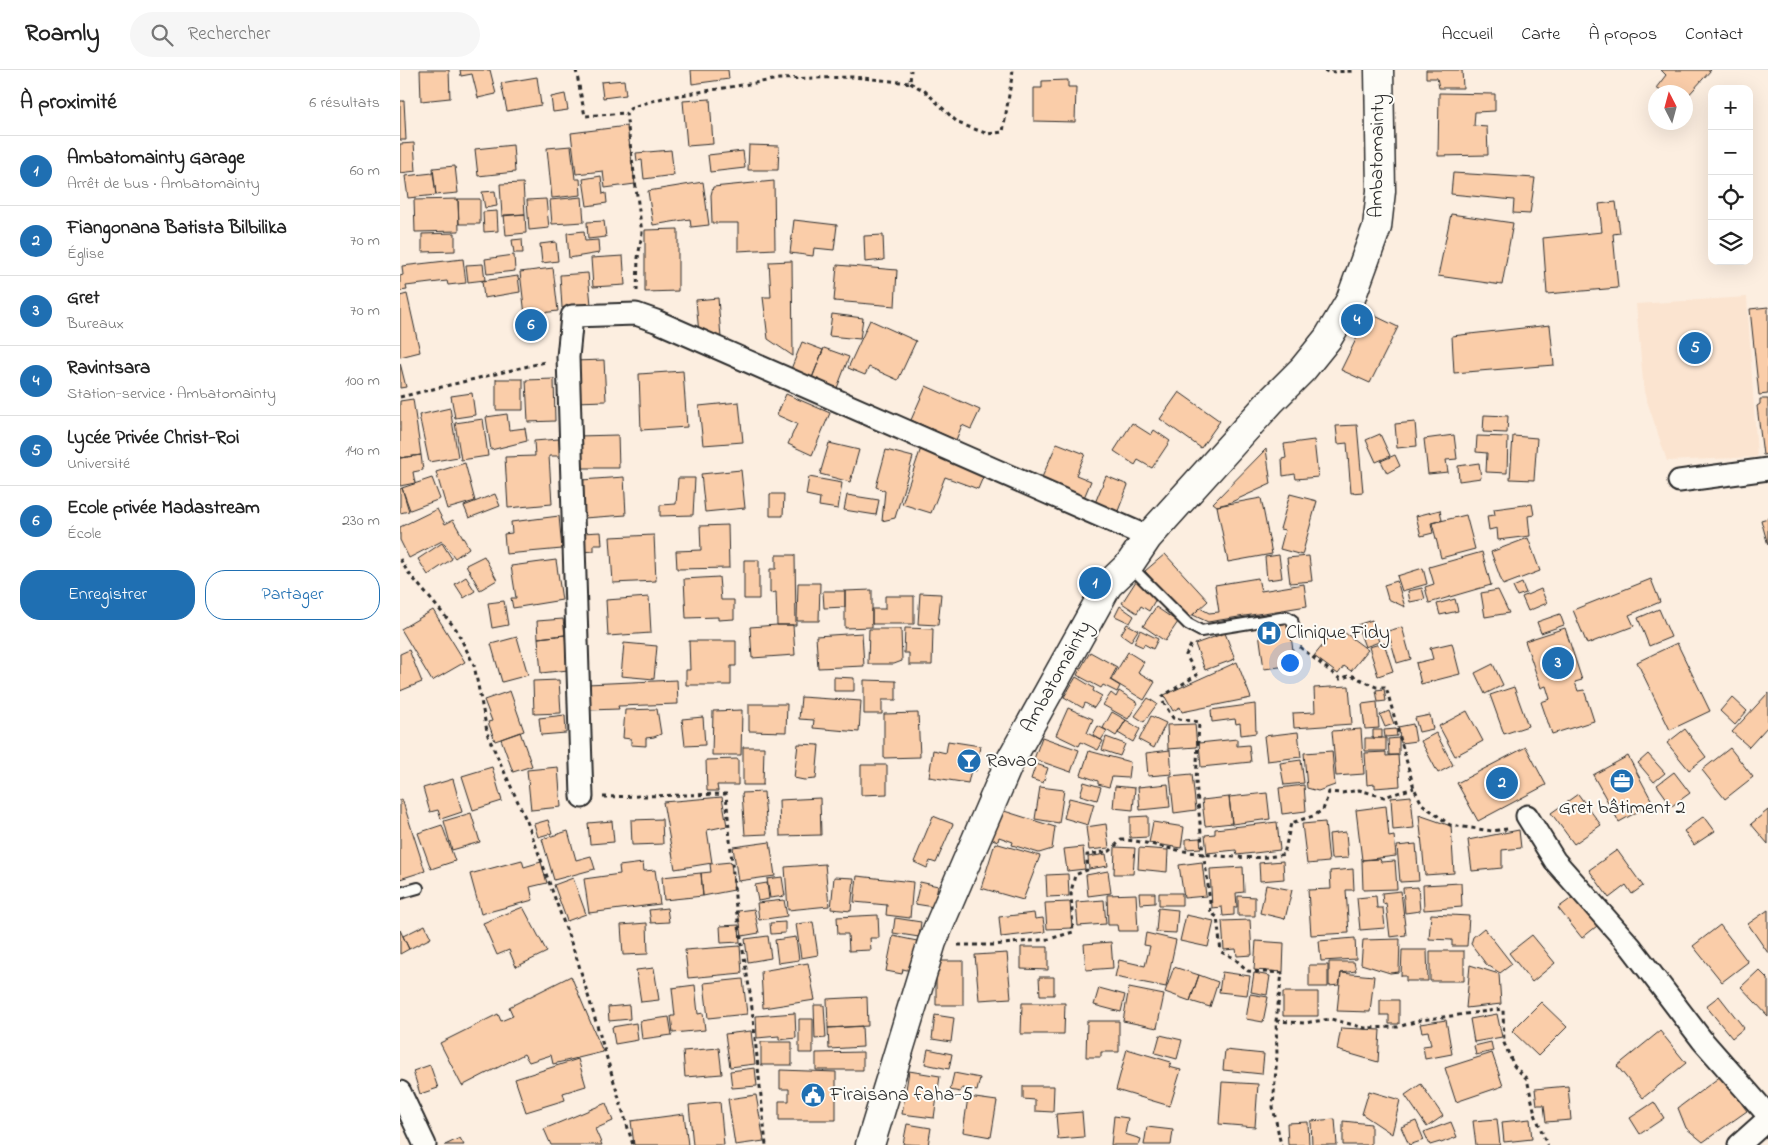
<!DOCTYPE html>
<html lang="fr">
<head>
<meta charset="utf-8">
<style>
  :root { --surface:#fff; --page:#f6f6f6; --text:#222; --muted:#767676; --line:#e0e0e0; --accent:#1f6fb2 }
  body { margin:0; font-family:"Indie Flower",sans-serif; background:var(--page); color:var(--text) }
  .controls { position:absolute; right:15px; top:15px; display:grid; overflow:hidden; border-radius:10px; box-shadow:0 5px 20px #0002 }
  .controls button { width:45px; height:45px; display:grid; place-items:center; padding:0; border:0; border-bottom:1px solid var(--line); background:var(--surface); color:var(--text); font:25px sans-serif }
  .compass { position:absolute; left:1248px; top:15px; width:45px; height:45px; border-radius:50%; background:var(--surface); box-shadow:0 5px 20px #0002; rotate:354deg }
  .you { position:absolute; left:889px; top:592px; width:18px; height:18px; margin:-12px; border:4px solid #fff; border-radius:50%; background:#1a73e8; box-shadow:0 0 0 8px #1a73e833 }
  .badge { display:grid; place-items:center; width:32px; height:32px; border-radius:50%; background:var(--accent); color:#fff; font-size:16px; font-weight:700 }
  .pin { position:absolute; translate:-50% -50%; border:2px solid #fff; box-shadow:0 1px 5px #0006 }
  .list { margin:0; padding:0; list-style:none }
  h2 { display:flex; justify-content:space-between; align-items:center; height:65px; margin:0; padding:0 20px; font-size:21px }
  h2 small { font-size:16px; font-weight:400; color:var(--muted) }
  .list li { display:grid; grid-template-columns:32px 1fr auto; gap:15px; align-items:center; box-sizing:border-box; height:70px; padding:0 20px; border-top:1px solid var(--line) }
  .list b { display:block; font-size:19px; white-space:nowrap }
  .list p { margin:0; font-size:16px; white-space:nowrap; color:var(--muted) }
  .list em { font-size:16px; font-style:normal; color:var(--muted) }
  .actions { display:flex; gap:10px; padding:15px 20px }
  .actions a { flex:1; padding:11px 0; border:1px solid var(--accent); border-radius:20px; text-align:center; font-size:18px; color:var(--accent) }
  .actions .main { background:var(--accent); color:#fff }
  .icon { flex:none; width:28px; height:28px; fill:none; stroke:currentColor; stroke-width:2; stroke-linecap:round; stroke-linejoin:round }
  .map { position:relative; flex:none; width:1368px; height:1075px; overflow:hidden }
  header { display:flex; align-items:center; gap:30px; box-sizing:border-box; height:70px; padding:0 25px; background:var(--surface); border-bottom:1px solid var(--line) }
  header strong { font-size:24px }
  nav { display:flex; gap:28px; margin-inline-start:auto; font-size:18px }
  .search { width:350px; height:45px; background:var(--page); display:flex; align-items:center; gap:12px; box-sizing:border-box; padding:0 18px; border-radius:28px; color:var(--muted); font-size:19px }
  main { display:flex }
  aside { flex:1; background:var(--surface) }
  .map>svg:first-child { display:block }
  .built { fill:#fbe4d0 }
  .building { fill:#facda9; stroke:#2b2b2b }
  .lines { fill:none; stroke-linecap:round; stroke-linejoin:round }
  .lane-casing { stroke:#2b2b2b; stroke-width:14 }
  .street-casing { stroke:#2b2b2b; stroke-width:25 }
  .secondary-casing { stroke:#2b2b2b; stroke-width:31 }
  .path { stroke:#2b2b2b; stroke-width:3; stroke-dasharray:4 4; stroke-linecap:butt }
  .lane { stroke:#fdfcf7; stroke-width:10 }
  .street { stroke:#fdfcf7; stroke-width:21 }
  .secondary { stroke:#fdfcf7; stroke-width:28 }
  .labels { text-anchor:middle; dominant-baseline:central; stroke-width:4; stroke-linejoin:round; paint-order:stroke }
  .street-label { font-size:20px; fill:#2b2b2b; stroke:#fdfcf7 }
  .poi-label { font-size:20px; fill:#2b2b2b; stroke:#fdfcf7; text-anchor:start }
</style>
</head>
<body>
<header>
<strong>Roamly</strong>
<div class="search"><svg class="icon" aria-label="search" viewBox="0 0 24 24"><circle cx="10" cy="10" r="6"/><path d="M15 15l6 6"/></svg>Rechercher</div>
<nav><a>Accueil</a><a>Carte</a><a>À propos</a><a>Contact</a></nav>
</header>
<main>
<aside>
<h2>À proximité<small>6 résultats</small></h2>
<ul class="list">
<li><span class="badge">1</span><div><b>Ambatomainty Garage</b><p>Arrêt de bus · Ambatomainty</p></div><em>60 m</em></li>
<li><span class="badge">2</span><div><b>Fiangonana Batista Bilbilika</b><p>Église</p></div><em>70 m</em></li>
<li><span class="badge">3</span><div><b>Gret</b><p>Bureaux</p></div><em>70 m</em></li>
<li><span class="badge">4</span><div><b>Ravintsara</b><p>Station-service · Ambatomainty</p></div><em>100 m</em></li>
<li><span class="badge">5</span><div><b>Lycée Privée Christ-Roi</b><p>Université</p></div><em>140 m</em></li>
<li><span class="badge">6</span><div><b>Ecole privée Madastream</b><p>École</p></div><em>230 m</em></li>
</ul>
<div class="actions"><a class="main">Enregistrer</a><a>Partager</a></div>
</aside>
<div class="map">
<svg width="1368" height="1075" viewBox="0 0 1368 1075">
  <rect width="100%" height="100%" fill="#fceee0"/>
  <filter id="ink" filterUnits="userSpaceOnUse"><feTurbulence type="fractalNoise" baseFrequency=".02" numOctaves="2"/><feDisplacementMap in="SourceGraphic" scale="10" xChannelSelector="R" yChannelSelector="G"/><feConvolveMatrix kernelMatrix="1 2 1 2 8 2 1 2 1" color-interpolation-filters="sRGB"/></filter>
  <g filter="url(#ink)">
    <path class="built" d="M 1347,227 L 1357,387 L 1267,391 L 1244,322 L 1236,234 Z"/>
    <path class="building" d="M 20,0 L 49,0 L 50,28 L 21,31 Z
      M 60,0 L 90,0 L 96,24 L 78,28 L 72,4 L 61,6 Z
      M 291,0 L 328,0 L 329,9 L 292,14 Z
      M 1026,0 L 1062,0 L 1063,18 L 1039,18 L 1037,8 L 1026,8 Z
      M 1261,0 L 1311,0 L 1286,28 L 1286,22 L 1263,22 L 1256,18 L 1266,5 Z
      M 137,7 L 141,35 L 107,41 L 101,13 Z
      M 224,10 L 226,25 L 203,28 L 201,12 Z
      M 668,10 L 668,17 L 676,17 L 675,52 L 634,51 L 634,18 L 642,18 L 642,11 Z
      M 1039,23 L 1095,24 L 1095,41 L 1075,42 L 1074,56 L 1087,57 L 1088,85 L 1038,86 Z
      M 165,24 L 168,40 L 153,42 L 151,27 Z
      M 310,29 L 313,74 L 287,76 L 283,31 Z
      M 0,31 L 4,31 L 6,70 L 0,70 Z
      M 227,56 L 235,114 L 205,118 L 203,101 L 176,104 L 171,63 Z
      M 14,73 L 16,101 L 0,103 L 0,74 Z
      M 113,75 L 115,102 L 78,106 L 75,79 Z
      M 349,75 L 379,76 L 378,100 L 348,100 Z
      M 171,76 L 175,109 L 180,109 L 181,125 L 152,128 L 147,78 Z
      M 271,80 L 274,105 L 244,109 L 242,90 L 237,91 L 236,83 Z
      M 343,81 L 345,98 L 310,102 L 308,85 Z
      M 55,96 L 58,123 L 36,125 L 33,98 Z
      M 33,103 L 36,125 L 8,128 L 5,106 Z
      M 1053,103 L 1135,108 L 1130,144 L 1113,143 L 1114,130 L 1051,124 Z
      M 201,106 L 203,124 L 206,123 L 207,133 L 187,136 L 183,109 Z
      M 374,111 L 375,179 L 338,181 L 338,153 L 312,153 L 311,125 L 313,117 Z
      M 303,112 L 309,155 L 291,157 L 290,149 L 253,155 L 248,121 Z
      M 123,113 L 125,144 L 102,146 L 100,114 Z
      M 95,121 L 97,136 L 85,138 L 82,122 Z
      M 182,127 L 184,152 L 152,154 L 150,130 Z
      M 58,129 L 80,129 L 80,154 L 59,154 Z
      M 58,129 L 59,161 L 15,162 L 14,130 Z
      M 146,129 L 149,158 L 129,160 L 127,130 Z
      M 1216,132 L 1220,163 L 1213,164 L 1218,218 L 1147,224 L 1143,168 L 1202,162 L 1199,134 Z
      M 97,141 L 98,161 L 84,162 L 83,142 Z
      M 125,144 L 126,163 L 106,165 L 104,145 Z
      M 1051,144 L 1113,153 L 1102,215 L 1038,206 Z
      M 394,150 L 437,155 L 434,180 L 414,178 L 413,186 L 390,183 Z
      M 204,151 L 206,167 L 188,169 L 187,152 Z
      M 278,159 L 278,221 L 245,222 L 245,160 Z
      M 184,161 L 185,171 L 198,170 L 199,183 L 169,188 L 167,163 Z
      M 55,163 L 55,181 L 22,182 L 22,164 Z
      M 483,165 L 484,190 L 465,192 L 464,166 Z
      M 122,169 L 123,183 L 114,183 L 112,170 Z
      M 156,172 L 158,191 L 142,193 L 140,174 Z
      M 114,185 L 115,201 L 87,204 L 85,189 Z
      M 223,186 L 225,215 L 193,217 L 191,188 Z
      M 63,189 L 66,213 L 48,215 L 47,211 L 6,216 L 7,220 L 0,221 L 0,206 L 3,205 L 2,196 Z
      M 392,191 L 393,286 L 368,269 L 363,227 L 371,227 L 369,192 Z
      M 83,194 L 85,210 L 68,212 L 66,195 Z
      M 437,195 L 497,200 L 495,236 L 434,231 Z
      M 153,198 L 158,241 L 125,245 L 120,202 Z
      M 188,203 L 191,235 L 162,238 L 160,205 Z
      M 118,206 L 120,222 L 84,228 L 82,211 Z
      M 7,224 L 20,282 L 0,287 L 0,226 Z
      M 318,228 L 321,268 L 299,264 L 296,230 Z
      M 1368,237 L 1368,324 L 1359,325 L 1350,239 Z
      M 969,243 L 998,257 L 970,313 L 941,300 Z
      M 432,244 L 463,248 L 460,269 L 429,266 Z
      M 470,250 L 516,271 L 498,310 L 469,297 L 465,305 L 448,298 Z
      M 1150,255 L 1154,295 L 1054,303 L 1052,266 Z
      M 402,272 L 423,280 L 412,308 L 391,299 Z
      M 424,278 L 449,287 L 437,318 L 412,308 Z
      M 204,290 L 206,331 L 175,332 L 173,291 Z
      M 0,293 L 6,317 L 0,318 Z
      M 283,301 L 287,357 L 241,360 L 239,304 Z
      M 96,309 L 123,309 L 123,340 L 96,340 Z
      M 154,309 L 155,351 L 128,352 L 126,310 Z
      M 526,316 L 580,340 L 571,359 L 562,355 L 556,370 L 511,350 Z
      M 779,322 L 820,351 L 801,378 L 760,349 Z
      M 72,323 L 75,345 L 55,348 L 51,326 Z
      M 386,324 L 430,343 L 412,385 L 388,374 L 397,354 L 377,345 Z
      M 13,329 L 21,385 L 0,388 L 0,331 Z
      M 1360,329 L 1368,329 L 1368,384 L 1363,385 L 1357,336 L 1360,334 Z
      M 339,332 L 343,372 L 303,375 L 299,336 Z
      M 50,338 L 58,387 L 29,392 L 19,345 Z
      M 107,344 L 109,360 L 125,358 L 127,371 L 91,380 L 86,347 Z
      M 1084,345 L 1108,346 L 1107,363 L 1083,362 Z
      M 83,349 L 88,386 L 61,390 L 55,353 Z
      M 1015,352 L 1017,376 L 997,378 L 995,354 Z
      M 732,353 L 751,365 L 754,360 L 770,371 L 752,398 L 738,390 L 735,395 L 714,381 Z
      M 957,355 L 963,422 L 951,423 L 947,373 L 938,374 L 936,356 Z
      M 980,364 L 990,386 L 976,392 L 966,370 Z
      M 218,365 L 219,398 L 178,398 L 177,366 Z
      M 1054,365 L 1057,389 L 1046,390 L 1048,402 L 1028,404 L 1024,369 Z
      M 1077,366 L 1108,367 L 1107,403 L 1086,402 L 1087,383 L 1076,382 Z
      M 1113,366 L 1137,368 L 1134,410 L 1110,409 Z
      M 159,369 L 160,386 L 149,386 L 152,434 L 108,438 L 105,387 L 135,386 L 134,371 Z
      M 914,370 L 918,407 L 896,409 L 895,404 L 883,406 L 882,389 L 886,388 L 884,374 Z
      M 429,373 L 459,380 L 450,412 L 420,404 Z
      M 657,373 L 685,384 L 676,405 L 691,411 L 683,430 L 640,412 Z
      M 522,375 L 586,400 L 578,419 L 545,407 L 531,443 L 502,434 Z
      M 866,379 L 871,414 L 829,433 L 817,436 L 813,433 Z
      M 486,380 L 513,387 L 495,448 L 482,451 L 485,421 L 476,417 Z
      M 21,385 L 23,400 L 13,402 L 15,413 L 0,416 L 0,388 Z
      M 995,385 L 1000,396 L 987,403 L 981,391 Z
      M 65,393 L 75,431 L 47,439 L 36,402 Z
      M 1079,393 L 1081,408 L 1059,411 L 1058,396 Z
      M 341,400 L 345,438 L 305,442 L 301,404 Z
      M 706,406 L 728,415 L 718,441 L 695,433 Z
      M 224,407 L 226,445 L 184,448 L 181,410 Z
      M 409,407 L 442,413 L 438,439 L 419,436 L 420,428 L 406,425 Z
      M 32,408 L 40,429 L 10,440 L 2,418 Z
      M 278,408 L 295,408 L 293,445 L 260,446 L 260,435 L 276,434 Z
      M 2,418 L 9,441 L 0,443 L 0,419 Z
      M 95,424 L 100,436 L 69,448 L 64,436 Z
      M 370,424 L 384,424 L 383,446 L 370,446 Z
      M 890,424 L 917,431 L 902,485 L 880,479 L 885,460 L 880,459 Z
      M 447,425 L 479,430 L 476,445 L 444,440 Z
      M 861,428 L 872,484 L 828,492 L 817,436 Z
      M 1132,434 L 1134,445 L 1128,446 L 1130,466 L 1098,470 L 1097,458 L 1089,460 L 1087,446 L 1095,445 L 1094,439 Z
      M 37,439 L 45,454 L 53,450 L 69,478 L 55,488 L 42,471 L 9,488 L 0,470 L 0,457 Z
      M 1040,440 L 1042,450 L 1031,453 L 1033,463 L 1021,466 L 1016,446 Z
      M 1066,445 L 1075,479 L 1041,488 L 1032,453 Z
      M 159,446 L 162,479 L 106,484 L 104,464 L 112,463 L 111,452 Z
      M 1368,448 L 1368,475 L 1361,450 Z
      M 328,455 L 329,498 L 277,499 L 276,481 L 301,480 L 300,456 Z
      M 201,462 L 202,475 L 194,475 L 194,481 L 182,482 L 181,463 Z
      M 254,465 L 256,511 L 213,513 L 210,467 Z
      M 1128,468 L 1140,501 L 1103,515 L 1091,482 Z
      M 42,473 L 52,489 L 28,505 L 18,489 Z
      M 1082,482 L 1091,515 L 1029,533 L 1025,517 L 1034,514 L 1029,497 Z
      M 765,484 L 808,531 L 788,549 L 745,501 Z
      M 376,485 L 395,485 L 396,555 L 377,555 L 376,522 L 370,523 L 370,499 L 376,499 Z
      M 879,485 L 882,508 L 867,510 L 865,487 Z
      M 84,486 L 97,510 L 80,520 L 66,495 Z
      M 909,486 L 912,511 L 890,513 L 887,488 Z
      M 156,490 L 162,530 L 113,538 L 111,528 L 116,528 L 111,496 Z
      M 344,490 L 359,490 L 359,529 L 344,529 Z
      M 1023,498 L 1027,514 L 1002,521 L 997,506 Z
      M 66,507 L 75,521 L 64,528 L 55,514 Z
      M 319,507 L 321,530 L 334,530 L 334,549 L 318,550 L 318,547 L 286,548 L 284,509 Z
      M 858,508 L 861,521 L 904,514 L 907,536 L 808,552 L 793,545 L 800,538 L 809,543 L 819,542 L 815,515 Z
      M 1251,509 L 1260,532 L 1229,545 L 1234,556 L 1187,574 L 1173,540 Z
      M 736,511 L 758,525 L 749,541 L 741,536 L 737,543 L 722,533 Z
      M 997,511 L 1005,537 L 988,529 L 984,515 Z
      M 398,513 L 420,513 L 419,551 L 397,551 Z
      M 1122,513 L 1126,523 L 1117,526 L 1113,517 Z
      M 1022,518 L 1025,529 L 1010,532 L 1008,521 Z
      M 1141,519 L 1147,533 L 1128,541 L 1122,527 Z
      M 472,520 L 472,557 L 445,558 L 445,521 Z
      M 1098,520 L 1109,543 L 1085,547 L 1081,523 Z
      M 423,521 L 445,521 L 445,537 L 424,538 Z
      M 520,523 L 541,524 L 538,555 L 518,554 Z
      M 485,526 L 514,526 L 514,554 L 472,554 L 472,539 L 485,539 Z
      M 249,527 L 251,563 L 208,566 L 206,530 Z
      M 1055,529 L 1058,541 L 1040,545 L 1037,534 Z
      M 104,531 L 108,555 L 92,558 L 88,533 Z
      M 720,536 L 734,546 L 730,553 L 715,546 Z
      M 756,537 L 778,552 L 765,571 L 743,556 Z
      M 1259,539 L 1271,567 L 1249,576 L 1238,548 Z
      M 33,540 L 65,592 L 32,611 L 1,559 Z
      M 1160,544 L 1164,555 L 1141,563 L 1137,552 Z
      M 163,549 L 165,565 L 138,568 L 137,551 Z
      M 972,550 L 979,572 L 965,577 L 957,555 Z
      M 889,552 L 895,595 L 864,599 L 858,555 Z
      M 727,554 L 738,560 L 731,571 L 721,564 Z
      M 377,555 L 393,555 L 395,585 L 352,588 L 350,557 Z
      M 1002,557 L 1011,589 L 997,593 L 988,561 Z
      M 505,558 L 533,559 L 532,595 L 509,595 L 509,583 L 504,583 Z
      M 1165,558 L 1182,610 L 1175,612 L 1178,621 L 1184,620 L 1194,651 L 1152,664 L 1141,632 L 1150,629 L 1146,616 L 1141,618 L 1125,571 Z
      M 469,559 L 501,559 L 502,591 L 494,594 L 468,594 Z
      M 740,560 L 758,569 L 753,579 L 744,574 L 743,577 L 734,573 Z
      M 941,560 L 968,580 L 951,601 L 944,596 L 938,604 L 914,586 L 931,565 L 935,568 Z
      M 462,563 L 464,596 L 418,598 L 416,566 Z
      M 825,563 L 835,589 L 805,600 L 795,574 Z
      M 165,565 L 168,600 L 141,603 L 138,568 Z
      M 117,567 L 128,605 L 102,612 L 91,574 Z
      M 289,571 L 336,571 L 336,596 L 331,596 L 331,615 L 286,615 L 286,600 L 290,600 Z
      M 224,573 L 257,576 L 254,609 L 221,606 Z
      M 984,573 L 993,601 L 978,606 L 969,577 Z
      M 1052,573 L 1060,604 L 1021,614 L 1016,593 L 1033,589 L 1030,578 Z
      M 1277,573 L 1310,641 L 1270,660 L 1237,592 Z
      M 9,580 L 22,612 L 0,621 L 0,584 Z
      M 690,582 L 717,597 L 710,610 L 720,616 L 717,622 L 703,615 L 701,618 L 677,605 Z
      M 728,582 L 744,592 L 738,602 L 755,612 L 744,630 L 711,610 Z
      M 837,592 L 851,628 L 782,642 L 780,637 L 773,641 L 764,625 Z
      M 1093,594 L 1103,615 L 1085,624 L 1075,603 Z
      M 434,607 L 454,608 L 454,621 L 434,621 Z
      M 676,607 L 694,618 L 693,621 L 702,626 L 694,638 L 685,633 L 683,638 L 664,627 Z
      M 159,610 L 161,643 L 134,644 L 133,611 Z
      M 277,610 L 278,634 L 218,636 L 219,639 L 189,640 L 187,614 Z
      M 464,610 L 496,611 L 496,630 L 482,630 L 482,644 L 464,644 Z
      M 949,616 L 952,654 L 894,658 L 893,643 L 915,642 L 914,618 Z
      M 1114,617 L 1128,656 L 1104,664 L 1090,625 Z
      M 984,619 L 986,631 L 978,632 L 976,620 Z
      M 110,621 L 124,661 L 95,671 L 88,652 L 92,651 L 84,630 Z
      M 719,621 L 738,633 L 728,649 L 703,635 L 711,623 L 716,627 Z
      M 1368,623 L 1368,656 L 1349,677 L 1332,662 Z
      M 401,627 L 461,631 L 459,662 L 413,658 L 414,650 L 399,649 Z
      M 1332,627 L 1347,641 L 1335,655 L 1320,641 Z
      M 748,628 L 757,634 L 744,652 L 735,646 Z
      M 977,632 L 979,658 L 965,659 L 962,634 Z
      M 349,634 L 387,634 L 386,662 L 349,661 Z
      M 855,634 L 856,663 L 841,665 L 840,653 L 836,654 L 835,649 L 812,652 L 811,640 Z
      M 668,638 L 693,649 L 687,663 L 703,671 L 698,680 L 681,672 L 679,676 L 656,665 Z
      M 257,639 L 261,664 L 254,667 L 246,668 L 246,676 L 231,675 L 231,669 L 223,668 L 225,640 Z
      M 342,640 L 341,685 L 312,685 L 313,641 Z
      M 989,641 L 994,654 L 985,657 L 980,645 Z
      M 1067,641 L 1083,671 L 1055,686 L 1039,656 Z
      M 712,642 L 726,650 L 716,666 L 703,658 Z
      M 518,643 L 520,687 L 484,688 L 484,644 Z
      M 165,645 L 166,663 L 141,665 L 139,648 Z
      M 1030,645 L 1033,659 L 1019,662 L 1015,648 Z
      M 751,646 L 766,653 L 754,678 L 739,670 Z
      M 303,647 L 305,675 L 285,676 L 282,649 Z
      M 726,650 L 740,659 L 733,672 L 718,663 Z
      M 795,654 L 797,677 L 768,679 L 767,655 Z
      M 1013,654 L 1016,671 L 1001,673 L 998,657 Z
      M 698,656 L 707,661 L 701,670 L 693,665 Z
      M 961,659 L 964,704 L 936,706 L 932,661 Z
      M 996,659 L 997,666 L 985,667 L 984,660 Z
      M 1285,659 L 1306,687 L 1289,700 L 1267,673 Z
      M 973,660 L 982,660 L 982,668 L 973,668 Z
      M 120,662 L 132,696 L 113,702 L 101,669 Z
      M 898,662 L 901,687 L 867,691 L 864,666 Z
      M 1036,663 L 1053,695 L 1038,703 L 1021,671 Z
      M 642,667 L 679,680 L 671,702 L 634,689 Z
      M 706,667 L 725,674 L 720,686 L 702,680 Z
      M 965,668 L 986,668 L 986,681 L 965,681 Z
      M 999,668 L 999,685 L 989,685 L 988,669 Z
      M 837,669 L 837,676 L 849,675 L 851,692 L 801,697 L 799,673 Z
      M 548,671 L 580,676 L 576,701 L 571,700 L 568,713 L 529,707 L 533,680 L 546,683 Z
      M 398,674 L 419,675 L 416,709 L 404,710 L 394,708 Z
      M 343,677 L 364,677 L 363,715 L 343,715 Z
      M 1126,677 L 1146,715 L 1078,751 L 1057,713 Z
      M 1330,678 L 1353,707 L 1325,729 L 1302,700 Z
      M 770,680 L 772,704 L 748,706 L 746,683 Z
      M 689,681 L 730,692 L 728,708 L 712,707 L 709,717 L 698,714 L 698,711 L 681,705 Z
      M 932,681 L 935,715 L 918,721 L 907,718 L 904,683 Z
      M 986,682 L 986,686 L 998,685 L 1000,716 L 975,718 L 975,714 L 967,715 L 965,683 Z
      M 1248,684 L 1265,703 L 1254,712 L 1238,693 Z
      M 1228,686 L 1253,733 L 1219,752 L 1193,705 Z
      M 338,689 L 338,715 L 317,715 L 318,721 L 307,721 L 306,690 Z
      M 901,690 L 904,713 L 884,715 L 880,693 Z
      M 636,694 L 648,698 L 643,713 L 631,709 Z
      M 461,695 L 487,695 L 487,724 L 461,725 Z
      M 92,697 L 102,731 L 73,740 L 62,706 Z
      M 158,697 L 161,737 L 131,740 L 127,700 Z
      M 1274,702 L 1290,723 L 1272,736 L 1257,715 Z
      M 792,704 L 796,740 L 774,743 L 770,706 Z
      M 53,709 L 62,742 L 41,749 L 38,740 L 30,742 L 23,718 Z
      M 684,712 L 701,717 L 697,730 L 680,725 Z
      M 768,714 L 770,737 L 740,740 L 738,717 Z
      M 904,715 L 906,741 L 882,744 L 879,718 Z
      M 715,716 L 735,718 L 733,740 L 713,738 Z
      M 640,717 L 664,720 L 659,753 L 635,749 Z
      M 364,722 L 367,764 L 345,765 L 342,723 Z
      M 867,723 L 870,749 L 832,754 L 829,727 Z
      M 1178,724 L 1201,755 L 1174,774 L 1151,743 Z
      M 1011,726 L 1014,758 L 993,760 L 991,728 Z
      M 322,727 L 327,756 L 307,760 L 312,793 L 275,799 L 263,732 Z
      M 829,727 L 832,753 L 805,756 L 802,730 Z
      M 420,728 L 421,765 L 380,766 L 379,730 Z
      M 669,728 L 694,734 L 688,755 L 664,748 Z
      M 2,729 L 25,801 L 0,809 L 0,730 Z
      M 986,736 L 989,767 L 994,766 L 996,786 L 962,790 L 956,740 Z
      M 601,740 L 655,757 L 652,779 L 639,783 L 612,775 L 613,772 L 599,767 L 598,771 L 592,769 Z
      M 1368,740 L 1368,774 L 1351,754 Z
      M 71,743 L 80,772 L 52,780 L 44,751 Z
      M 1019,745 L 1051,756 L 1054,803 L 1025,805 Z
      M 533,746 L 553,754 L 536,793 L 530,791 L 527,798 L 514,792 Z
      M 748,746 L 748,767 L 730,768 L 730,747 Z
      M 1304,746 L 1315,761 L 1294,775 L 1284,761 Z
      M 262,749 L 263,774 L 232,775 L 231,750 Z
      M 148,750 L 152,763 L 138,767 L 134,754 Z
      M 212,751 L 214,772 L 190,774 L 188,753 Z
      M 753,752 L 784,757 L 781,778 L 749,773 Z
      M 877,752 L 880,780 L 837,785 L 836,780 L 807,783 L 805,765 L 815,764 L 815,759 Z
      M 925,752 L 929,792 L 907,794 L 902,754 Z
      M 706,754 L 709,778 L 689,780 L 686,757 Z
      M 42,755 L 55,791 L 31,799 L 18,763 Z
      M 1119,760 L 1121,778 L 1102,780 L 1102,798 L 1072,801 L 1068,770 Z
      M 168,761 L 176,790 L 191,786 L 195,799 L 154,810 L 142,769 Z
      M 946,762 L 948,788 L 931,789 L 929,764 Z
      M 800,768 L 801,778 L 786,779 L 786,769 Z
      M 370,772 L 375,806 L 338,811 L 333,777 Z
      M 595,773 L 640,786 L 623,830 L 581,818 Z
      M 1016,774 L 1019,811 L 1000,812 L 997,776 Z
      M 683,777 L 685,799 L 667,801 L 664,779 Z
      M 715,777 L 735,778 L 733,804 L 714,804 Z
      M 739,778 L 768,780 L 767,802 L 738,799 Z
      M 1217,780 L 1243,816 L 1232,824 L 1226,815 L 1209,828 L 1189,800 Z
      M 706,784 L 708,796 L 689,799 L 688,787 Z
      M 980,789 L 981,792 L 995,791 L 997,819 L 963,820 L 962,790 Z
      M 122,790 L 124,797 L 141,792 L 147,813 L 130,817 L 133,830 L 81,844 L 70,804 Z
      M 883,791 L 884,809 L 860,811 L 859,793 Z
      M 331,792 L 334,820 L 303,826 L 301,803 L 311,802 L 310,794 Z
      M 802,792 L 806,826 L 784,828 L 779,795 Z
      M 243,793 L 244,801 L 255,800 L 260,834 L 189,843 L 184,809 L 220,804 L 219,796 Z
      M 425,794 L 429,836 L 388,840 L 385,797 Z
      M 843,797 L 844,822 L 836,823 L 837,837 L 834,837 L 834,845 L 823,846 L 822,837 L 812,838 L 810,799 Z
      M 953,799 L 954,820 L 946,820 L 949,863 L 911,865 L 908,820 L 931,819 L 930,801 Z
      M 708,801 L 711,823 L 688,826 L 686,805 Z
      M 301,803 L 303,826 L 264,830 L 262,807 Z
      M 668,804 L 669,826 L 647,827 L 646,805 Z
      M 457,806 L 513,812 L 510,848 L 486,845 L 487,835 L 454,832 Z
      M 382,807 L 385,826 L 370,828 L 367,809 Z
      M 434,807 L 454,808 L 451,841 L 431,839 Z
      M 173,808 L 186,844 L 167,851 L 154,815 Z
      M 520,812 L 538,816 L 534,837 L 515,834 Z
      M 367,813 L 369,829 L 358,831 L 355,815 Z
      M 1061,813 L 1062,837 L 1024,840 L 1023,815 Z
      M 866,815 L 892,820 L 885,849 L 860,843 Z
      M 1018,817 L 1020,841 L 1005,843 L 1003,818 Z
      M 1001,821 L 1006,865 L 990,867 L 986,833 L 983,834 L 982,823 Z
      M 739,823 L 755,823 L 755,833 L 740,834 Z
      M 759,823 L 782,823 L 782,835 L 759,835 Z
      M 736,824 L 738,861 L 718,861 L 717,855 L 708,855 L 707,825 Z
      M 838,826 L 855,827 L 855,846 L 838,846 Z
      M 976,826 L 977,838 L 983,838 L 985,858 L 960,860 L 957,828 Z
      M 1173,827 L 1197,856 L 1182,868 L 1158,838 Z
      M 384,830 L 387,846 L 359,850 L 357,833 Z
      M 704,830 L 706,854 L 678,856 L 676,832 Z
      M 670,832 L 672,858 L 647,859 L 645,833 Z
      M 123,837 L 147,882 L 116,897 L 109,880 L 97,885 L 83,853 Z
      M 267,838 L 269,852 L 251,853 L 249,840 Z
      M 758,838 L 778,840 L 776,863 L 756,862 Z
      M 354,839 L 359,863 L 342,866 L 338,841 Z
      M 1368,840 L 1368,883 L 1348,854 Z
      M 634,843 L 635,849 L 643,848 L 645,862 L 601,867 L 599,847 Z
      M 1031,844 L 1069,846 L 1067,876 L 1052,876 L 1052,870 L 1029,869 Z
      M 478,845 L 479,868 L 470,868 L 471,880 L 449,881 L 448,864 L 438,864 L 437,847 Z
      M 786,845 L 814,851 L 808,877 L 780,871 Z
      M 495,848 L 521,852 L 519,867 L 493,863 Z
      M 850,850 L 852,885 L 837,886 L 836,879 L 824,880 L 822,851 Z
      M 385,852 L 385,863 L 371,864 L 370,853 Z
      M 413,852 L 418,885 L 401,888 L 396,854 Z
      M 247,853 L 248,884 L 223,885 L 221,855 Z
      M 25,855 L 31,868 L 9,879 L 3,866 Z
      M 339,855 L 340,872 L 321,873 L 320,856 Z
      M 1320,855 L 1348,892 L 1322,912 L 1293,876 Z
      M 1084,858 L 1112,894 L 1100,903 L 1086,894 L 1071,874 L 1073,867 Z
      M 0,860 L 9,879 L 0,884 Z
      M 746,863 L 776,870 L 766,917 L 715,907 L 719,890 L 745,896 L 750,876 L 744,875 Z
      M 1132,865 L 1155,893 L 1132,912 L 1109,883 Z
      M 368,866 L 371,888 L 348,892 L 345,869 Z
      M 493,866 L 517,871 L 511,901 L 503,899 L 502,904 L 486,901 Z
      M 396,867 L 399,890 L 378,893 L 375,870 Z
      M 955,868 L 956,889 L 921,891 L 919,871 Z
      M 1000,869 L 999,902 L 990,903 L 961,894 L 963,870 Z
      M 856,871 L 884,873 L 883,902 L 854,900 Z
      M 711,872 L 713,898 L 686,900 L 684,874 Z
      M 340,876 L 342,903 L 288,908 L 285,880 Z
      M 621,877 L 648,877 L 648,900 L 621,899 Z
      M 1002,880 L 1027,880 L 1028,911 L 1006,911 L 1006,906 L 1001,906 Z
      M 1030,881 L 1064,881 L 1064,911 L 1030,911 Z
      M 607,883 L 611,928 L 579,930 L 575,885 Z
      M 536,891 L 563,891 L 563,935 L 536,935 Z
      M 929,892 L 954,892 L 956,901 L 941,903 L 939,915 L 929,916 Z
      M 408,893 L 415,930 L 363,938 L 361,901 Z
      M 909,895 L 928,895 L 928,917 L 909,917 Z
      M 1070,895 L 1099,904 L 1101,934 L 1066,938 Z
      M 774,897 L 799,905 L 790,931 L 765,922 Z
      M 254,898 L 259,930 L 241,932 L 236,900 Z
      M 1359,900 L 1368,909 L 1368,946 L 1341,917 Z
      M 822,902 L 850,906 L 847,925 L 819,922 Z
      M 854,903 L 870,906 L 867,925 L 851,922 Z
      M 941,903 L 974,906 L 970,942 L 937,941 Z
      M 799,905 L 818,912 L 810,937 L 790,931 Z
      M 171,906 L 203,982 L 153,994 L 151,985 L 129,992 L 124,984 L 62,1016 L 40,973 L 98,944 L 101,951 L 113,946 L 109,937 Z
      M 639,907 L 654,907 L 654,925 L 640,925 Z
      M 343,909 L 347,944 L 308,948 L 304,913 Z
      M 295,915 L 298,944 L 303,943 L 305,960 L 273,963 L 271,946 L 275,946 L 272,918 Z
      M 699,918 L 725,925 L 721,942 L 694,935 Z
      M 729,918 L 764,925 L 757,958 L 723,951 Z
      M 883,922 L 918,922 L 918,946 L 883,946 Z
      M 850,924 L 868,927 L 863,952 L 846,949 Z
      M 1319,926 L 1344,958 L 1332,968 L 1306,936 Z
      M 467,927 L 468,956 L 428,958 L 427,929 Z
      M 980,930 L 999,930 L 999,954 L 989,954 L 989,945 L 980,945 Z
      M 1141,932 L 1167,957 L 1138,986 L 1112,961 Z
      M 622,933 L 665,933 L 664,964 L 621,964 Z
      M 229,935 L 230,949 L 209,951 L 208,937 Z
      M 414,935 L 424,935 L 426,968 L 415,969 Z
      M 395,943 L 396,968 L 379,970 L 379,966 L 357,968 L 356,946 Z
      M 1097,944 L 1102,967 L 1074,972 L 1070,949 Z
      M 535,945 L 554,948 L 551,972 L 532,969 Z
      M 269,947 L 272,965 L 242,969 L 240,951 Z
      M 399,949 L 413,949 L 413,983 L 399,983 Z
      M 1046,950 L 1052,984 L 1025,989 L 1023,976 L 1031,975 L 1028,961 L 1022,962 L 1020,954 Z
      M 687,951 L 719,951 L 719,982 L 701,982 L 701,987 L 686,987 Z
      M 236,953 L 238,970 L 215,974 L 212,957 Z
      M 462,956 L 463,977 L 429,979 L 428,958 Z
      M 941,958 L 980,960 L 978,992 L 937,980 Z
      M 351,961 L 355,994 L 330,997 L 325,964 Z
      M 1260,961 L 1286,993 L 1243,1028 L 1217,996 Z
      M 760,965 L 782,970 L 777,989 L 755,983 Z
      M 361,972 L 392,972 L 392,995 L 361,995 Z
      M 1091,972 L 1093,981 L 1076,985 L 1074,976 Z
      M 319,978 L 322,1004 L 285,1007 L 283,981 Z
      M 528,979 L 552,984 L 549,999 L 525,994 Z
      M 727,979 L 771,992 L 769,997 L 781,1000 L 770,1036 L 716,1020 Z
      M 825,980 L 864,984 L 862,1004 L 823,1000 Z
      M 463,982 L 463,1000 L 416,1000 L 416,983 Z
      M 1092,983 L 1103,1016 L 1056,1032 L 1045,998 Z
      M 178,989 L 186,1016 L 163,1023 L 165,1030 L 126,1042 L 115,1009 Z
      M 30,995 L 38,1018 L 20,1024 L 13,1001 Z
      M 355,998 L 357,1016 L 332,1018 L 330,1001 Z
      M 380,1000 L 436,1002 L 436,1050 L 379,1050 L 379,1031 L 389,1031 L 389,1019 L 380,1019 Z
      M 509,1001 L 540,1006 L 534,1048 L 502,1044 Z
      M 554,1003 L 580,1008 L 577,1021 L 562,1018 L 560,1022 L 550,1020 Z
      M 1321,1006 L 1347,1041 L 1303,1072 L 1286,1058 L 1278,1038 Z
      M 822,1012 L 858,1014 L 855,1057 L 819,1054 Z
      M 1021,1014 L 1043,1046 L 1027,1057 L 1005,1025 Z
      M 623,1016 L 654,1016 L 653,1042 L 635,1041 L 635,1030 L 623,1029 Z
      M 1168,1016 L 1171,1050 L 1146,1052 L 1144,1035 L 1137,1035 L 1135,1019 Z
      M 969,1021 L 1000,1030 L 992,1064 L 962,1044 Z
      M 356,1025 L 364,1071 L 335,1075 L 328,1029 Z
      M 568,1027 L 597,1031 L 591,1067 L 563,1062 Z
      M 320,1032 L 324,1075 L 293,1075 L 289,1035 Z
      M 1254,1032 L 1264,1048 L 1240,1064 L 1230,1048 Z
      M 206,1033 L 213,1051 L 195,1059 L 202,1075 L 151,1075 L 144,1059 Z
      M 682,1042 L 684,1067 L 658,1069 L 656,1044 Z
      M 284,1044 L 288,1075 L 234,1075 L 231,1051 Z
      M 714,1046 L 728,1048 L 725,1064 L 741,1069 L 739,1075 L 711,1075 Z
      M 935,1049 L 937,1075 L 912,1075 L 911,1051 Z
      M 1097,1049 L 1100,1075 L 1076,1075 L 1073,1051 Z
      M 1130,1049 L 1132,1069 L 1104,1072 L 1102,1052 Z
      M 943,1051 L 971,1054 L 971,1075 L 943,1075 Z
      M 1016,1051 L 1024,1070 L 1009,1075 L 1001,1057 Z
      M 908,1052 L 909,1075 L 888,1075 L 887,1053 Z
      M 1051,1052 L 1057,1067 L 1041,1073 L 1040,1072 L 1030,1075 L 1024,1062 Z
      M 507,1054 L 531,1058 L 528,1075 L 503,1074 Z
      M 747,1057 L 773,1060 L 771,1075 L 744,1075 Z
      M 60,1068 L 64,1075 L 45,1075 Z"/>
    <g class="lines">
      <defs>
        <path id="lane" d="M 729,495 L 788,554 L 801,561 L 887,547 L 892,550 L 895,562
          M 0,823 L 18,818"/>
        <path id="street" d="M 1279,411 L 1368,399
          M 182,727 L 168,287 L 172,246 L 236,244 L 256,251 L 748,467
          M 1127,746 L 1155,791 L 1231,877 L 1302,970 L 1368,1045
          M 0,1022 L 25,1075
          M 1339,1075 L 1368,1049"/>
        <path id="secondary" d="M 470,1075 L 532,872 L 609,693 L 708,515 L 729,495 L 748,467 L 871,331 L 903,299 L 928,268 L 950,231 L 977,157 L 981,121 L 979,0"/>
      </defs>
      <use href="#lane" class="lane-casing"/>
      <use href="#street" class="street-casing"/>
      <use href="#secondary" class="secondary-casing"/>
      <path class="path" d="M 176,0 L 185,46 L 226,43
        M 924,0 L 928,2 L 955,1
        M 510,13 L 525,21 L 558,53 L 588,64 L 603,62 L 613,0
        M 237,221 L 238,188 L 242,163 L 226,43 L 232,37 L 263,28 L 379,9 L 453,7 L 510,13 L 511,0
        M 0,327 L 145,292
        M 0,489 L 7,501 L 56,559 L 74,595 L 88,666 L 128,754 L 178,892 L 233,1075
        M 791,575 L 786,585 L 797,605 L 763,626 L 763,632 L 773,648 L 799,652 L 796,712 L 803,784 L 807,806 L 811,843 L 817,847 L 821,882 L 834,888 L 848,901 L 882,903 L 876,951 L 877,985 L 873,1037 L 881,1075
        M 900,577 L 940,609 L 951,605 L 976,617 L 986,617 L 1014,718 L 1022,734 L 1050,755 L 1092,761 L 1108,759
        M 203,727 L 326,724 L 336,838 L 351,929 L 366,1075
        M 558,875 L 594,875 L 649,869 L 673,862 L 671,822 L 675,805 L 687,800 L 687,785 L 710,781 L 721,770 C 739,770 756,776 773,779 C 803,785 856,792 884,784 L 891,753 L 913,746 L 923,740 L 929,722 L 942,723 L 959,720 L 984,727 L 1014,718
        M 876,951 L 904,953 L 931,949 L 965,958 L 998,957 L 1021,950 L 1103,939 L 1104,973 L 1114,996 L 1127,1009 L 1135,1044 L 1147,1075"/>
      <use href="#lane" class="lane"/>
      <use href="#street" class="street"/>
      <use href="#secondary" class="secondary"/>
    </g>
  </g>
  <defs>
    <symbol id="hospital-disc" viewBox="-11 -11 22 22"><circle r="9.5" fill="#1f6fb2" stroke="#fdfcf7"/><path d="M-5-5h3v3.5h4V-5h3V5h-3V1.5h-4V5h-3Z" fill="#fff"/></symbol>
    <symbol id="bar-disc" viewBox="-11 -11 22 22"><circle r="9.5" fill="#1f6fb2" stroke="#fdfcf7"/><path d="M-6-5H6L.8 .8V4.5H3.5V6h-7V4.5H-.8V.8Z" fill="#fff"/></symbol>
    <symbol id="office-disc" viewBox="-11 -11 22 22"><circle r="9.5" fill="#1f6fb2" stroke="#fdfcf7"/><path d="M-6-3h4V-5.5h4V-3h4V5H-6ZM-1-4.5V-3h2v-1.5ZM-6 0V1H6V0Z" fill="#fff"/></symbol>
    <symbol id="civic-disc" viewBox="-11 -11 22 22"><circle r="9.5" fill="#1f6fb2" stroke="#fdfcf7"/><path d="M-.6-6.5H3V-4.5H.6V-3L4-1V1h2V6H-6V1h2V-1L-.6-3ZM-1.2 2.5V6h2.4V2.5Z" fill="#fff"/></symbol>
  </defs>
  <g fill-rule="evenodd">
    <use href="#hospital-disc" x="855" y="549" width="28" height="28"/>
    <use href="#bar-disc" x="555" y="677" width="28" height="28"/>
    <use href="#office-disc" x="1208" y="697" width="28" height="28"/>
    <use href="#civic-disc" x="399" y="1011" width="28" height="28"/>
  </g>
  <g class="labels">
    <g class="street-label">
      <text transform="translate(978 86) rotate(-89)">Ambatomainty</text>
      <text transform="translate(657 607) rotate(-61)">Ambatomainty</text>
    </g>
    <g class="poi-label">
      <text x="886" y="563">Clinique Fidy</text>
      <text x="586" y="691">Ravao</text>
      <text x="1222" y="738" text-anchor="middle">Gret bâtiment 2</text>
      <text x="430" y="1025">Firaisana faha-5</text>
    </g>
  </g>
</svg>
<div class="controls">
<button>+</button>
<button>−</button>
<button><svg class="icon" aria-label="locate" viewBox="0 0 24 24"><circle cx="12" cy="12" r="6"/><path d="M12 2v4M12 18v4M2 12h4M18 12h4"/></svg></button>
<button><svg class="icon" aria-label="layers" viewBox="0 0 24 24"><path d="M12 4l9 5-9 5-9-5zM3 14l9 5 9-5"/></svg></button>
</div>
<svg class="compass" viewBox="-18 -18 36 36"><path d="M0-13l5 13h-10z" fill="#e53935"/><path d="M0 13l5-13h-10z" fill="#767676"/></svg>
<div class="you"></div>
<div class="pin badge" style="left:695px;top:513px">1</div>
<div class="pin badge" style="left:1102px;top:713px">2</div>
<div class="pin badge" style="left:1158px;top:593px">3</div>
<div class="pin badge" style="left:957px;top:250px">4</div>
<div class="pin badge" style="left:1295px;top:278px">5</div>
<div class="pin badge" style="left:131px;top:255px">6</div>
</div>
</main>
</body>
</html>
